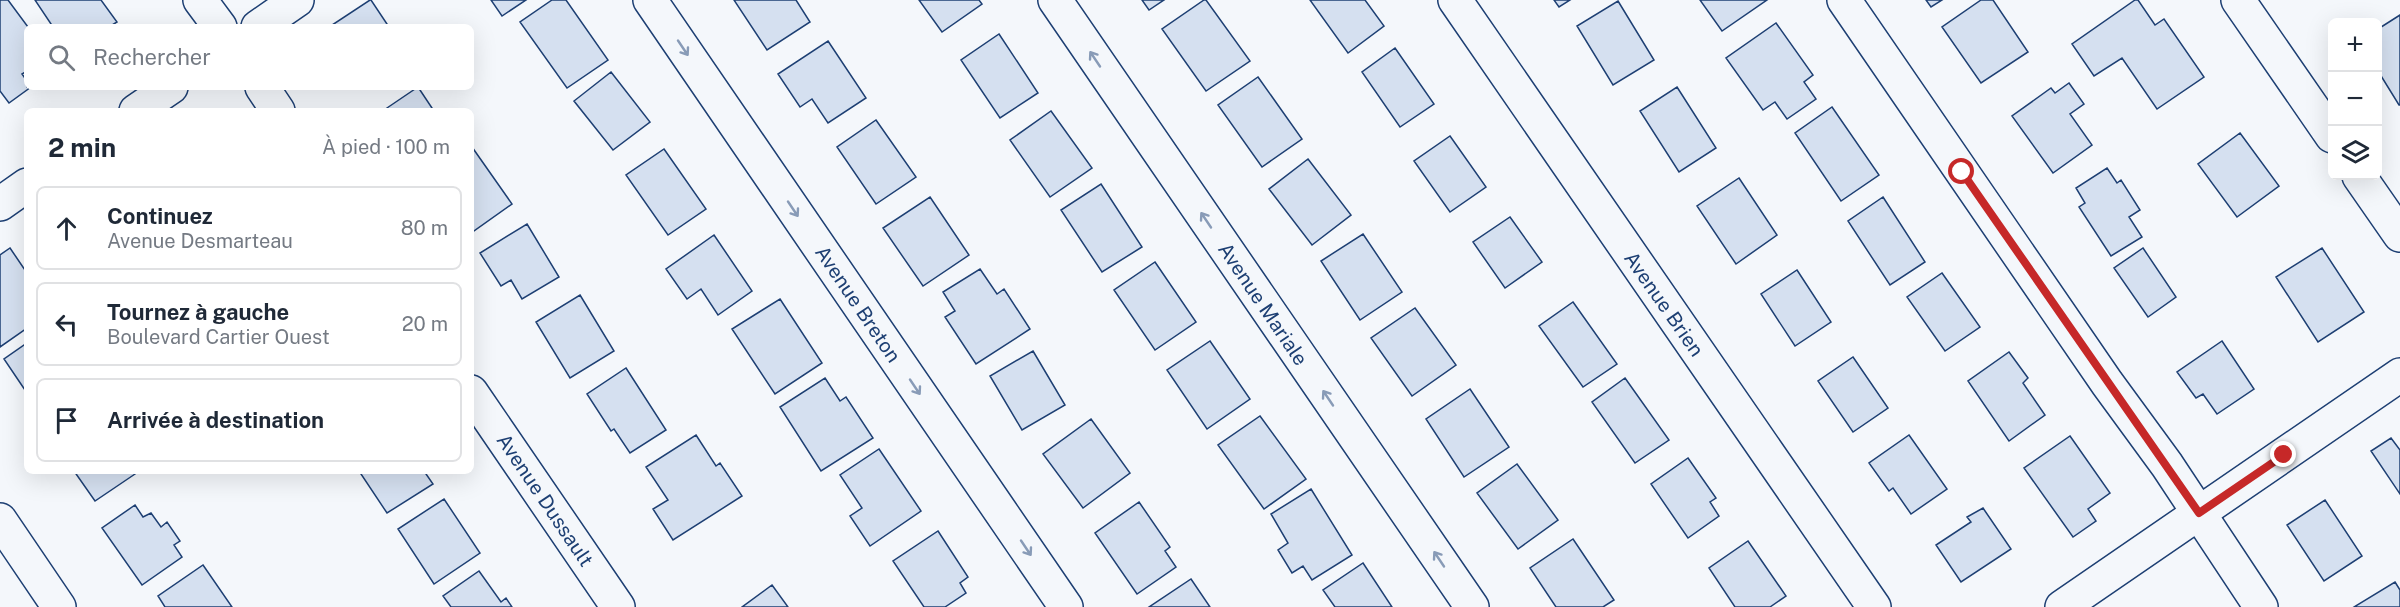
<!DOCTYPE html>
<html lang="fr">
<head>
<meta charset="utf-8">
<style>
  :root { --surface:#fff; --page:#f2f2f3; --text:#1f2937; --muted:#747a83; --line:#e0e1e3 }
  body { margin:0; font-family:"Public Sans",sans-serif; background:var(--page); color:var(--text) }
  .controls { position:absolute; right:18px; top:18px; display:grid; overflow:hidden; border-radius:9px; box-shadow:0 6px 24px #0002 }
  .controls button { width:54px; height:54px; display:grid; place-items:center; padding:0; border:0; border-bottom:2px solid var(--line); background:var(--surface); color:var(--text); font:30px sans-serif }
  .stop { position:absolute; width:18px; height:18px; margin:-14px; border:4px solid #c62828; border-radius:50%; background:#fff }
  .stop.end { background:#c62828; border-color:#fff; box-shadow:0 2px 6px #0008 }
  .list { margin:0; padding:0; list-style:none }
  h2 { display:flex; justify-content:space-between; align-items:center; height:78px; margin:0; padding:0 24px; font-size:26px }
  h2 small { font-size:20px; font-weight:400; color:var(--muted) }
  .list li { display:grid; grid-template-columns:39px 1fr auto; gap:18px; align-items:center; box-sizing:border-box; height:84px; margin:0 12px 12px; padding:0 12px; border:2px solid var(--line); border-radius:9px }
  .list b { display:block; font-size:22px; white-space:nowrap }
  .list p { margin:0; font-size:20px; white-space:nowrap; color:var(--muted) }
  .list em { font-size:20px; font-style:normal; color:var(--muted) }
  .icon { flex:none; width:33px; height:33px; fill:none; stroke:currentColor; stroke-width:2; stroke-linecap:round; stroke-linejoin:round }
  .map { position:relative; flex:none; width:2400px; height:607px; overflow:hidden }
  .search { position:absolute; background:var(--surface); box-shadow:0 6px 24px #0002; left:24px; top:24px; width:450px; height:66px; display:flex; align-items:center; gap:15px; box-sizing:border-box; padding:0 21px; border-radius:9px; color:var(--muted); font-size:22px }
  .panel { position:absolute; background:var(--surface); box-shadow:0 6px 24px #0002; left:24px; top:108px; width:450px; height:366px; border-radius:9px }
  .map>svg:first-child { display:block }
  .building { fill:#d5e0f0; stroke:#1d3f73; stroke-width:1.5 }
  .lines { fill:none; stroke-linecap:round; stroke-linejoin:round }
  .street-casing { stroke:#1d3f73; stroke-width:36 }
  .secondary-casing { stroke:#1d3f73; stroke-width:36 }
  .street { stroke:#f4f7fb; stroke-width:33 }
  .secondary { stroke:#f4f7fb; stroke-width:33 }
  .oneway { stroke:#889bb7 }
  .route { stroke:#c62828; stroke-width:8 }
  .labels { text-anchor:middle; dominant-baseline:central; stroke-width:4.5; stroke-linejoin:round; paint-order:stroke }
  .street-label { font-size:20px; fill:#1d3f73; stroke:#f4f7fb }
</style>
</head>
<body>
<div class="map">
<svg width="2400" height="607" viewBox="0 0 2400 607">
  <rect width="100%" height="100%" fill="#f4f7fb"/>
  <path class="building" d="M 0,0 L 8,0 L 28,27 L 27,71 L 22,74 L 27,81 L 27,87 L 31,87 L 9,103 L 0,91 Z
    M 35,0 L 101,0 L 117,22 L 109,27 L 53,27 Z
    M 371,0 L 389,27 L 329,27 L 370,0 Z
    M 491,0 L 526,0 L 502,16 Z
    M 552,0 L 566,0 L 608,60 L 567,88 L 520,22 Z
    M 734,0 L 796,0 L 810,22 L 767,50 Z
    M 919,0 L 979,0 L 982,4 L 942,32 Z
    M 1142,0 L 1164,0 L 1149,10 Z
    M 1204,0 L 1206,0 L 1250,61 L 1206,91 L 1162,29 Z
    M 1310,0 L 1365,0 L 1384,26 L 1348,53 Z
    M 1554,0 L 1570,0 L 1559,7 Z
    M 1700,0 L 1767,0 L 1722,31 Z
    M 1926,0 L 1942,0 L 1931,7 Z
    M 1981,0 L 1993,0 L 2028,52 L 1981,83 L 1942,27 Z
    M 2135,0 L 2138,0 L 2155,25 L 2164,19 L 2204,77 L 2157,109 L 2122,58 L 2094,76 L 2072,44 Z
    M 1618,1 L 1654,60 L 1613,85 L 1577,26 Z
    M 2400,15 L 2400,105 L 2399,105 L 2378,71 L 2378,29 Z
    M 1776,23 L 1813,75 L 1804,82 L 1816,99 L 1787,119 L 1775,102 L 1763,110 L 1726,58 Z
    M 999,34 L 1038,93 L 1000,118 L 961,60 Z
    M 828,41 L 866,98 L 828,123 L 812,99 L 800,107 L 778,74 Z
    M 1395,48 L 1434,104 L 1400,127 L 1362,72 Z
    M 611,72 L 650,122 L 613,150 L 574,101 Z
    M 1258,77 L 1302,139 L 1262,167 L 1218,105 Z
    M 2069,83 L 2084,104 L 2070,114 L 2092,145 L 2053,173 L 2012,116 L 2051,88 L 2055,93 Z
    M 418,87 L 434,111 L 385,111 L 384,110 Z
    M 1677,87 L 1716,148 L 1679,172 L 1640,111 Z
    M 1832,107 L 1879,175 L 1841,201 L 1795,133 Z
    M 1051,111 L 1092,168 L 1050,197 L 1010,140 Z
    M 876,120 L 916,177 L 876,204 L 837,147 Z
    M 2240,133 L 2279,186 L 2237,217 L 2198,164 Z
    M 1450,136 L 1486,187 L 1450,212 L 1414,161 Z
    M 472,147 L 512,204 L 471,233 L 471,148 Z
    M 664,149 L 706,209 L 668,235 L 626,175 Z
    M 1308,159 L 1351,215 L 1312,245 L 1269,189 Z
    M 2107,168 L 2117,183 L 2121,180 L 2140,210 L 2129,217 L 2142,237 L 2111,256 L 2079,207 L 2085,203 L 2076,188 Z
    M 1739,178 L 1777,235 L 1736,264 L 1697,206 Z
    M 1101,184 L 1142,247 L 1102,272 L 1061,210 Z
    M 930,197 L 969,255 L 923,286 L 883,228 Z
    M 1883,197 L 1925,262 L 1890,285 L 1848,221 Z
    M 1510,217 L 1542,262 L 1505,288 L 1473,242 Z
    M 527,224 L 559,277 L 522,299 L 511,280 L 501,286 L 480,253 Z
    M 1363,234 L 1402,292 L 1360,320 L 1321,261 Z
    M 714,235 L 752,291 L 718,315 L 701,289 L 687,299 L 666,269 Z
    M 10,248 L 27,273 L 27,328 L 0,347 L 0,255 Z
    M 2143,248 L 2176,297 L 2148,317 L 2114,268 Z
    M 2322,248 L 2364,312 L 2318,342 L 2276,277 Z
    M 1155,262 L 1196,322 L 1155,350 L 1114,290 Z
    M 980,269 L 997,294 L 1004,289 L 1030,329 L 976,364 L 945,317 L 955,311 L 943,292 Z
    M 1797,270 L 1831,322 L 1795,346 L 1761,294 Z
    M 1942,273 L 1980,327 L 1945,351 L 1907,297 Z
    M 580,295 L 614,351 L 570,378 L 536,322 Z
    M 780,299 L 822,363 L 775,394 L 732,329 Z
    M 1573,302 L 1617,364 L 1583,387 L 1539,326 Z
    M 1415,308 L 1456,365 L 1412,396 L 1371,338 Z
    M 1210,341 L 1250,399 L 1207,429 L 1167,370 Z
    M 2222,341 L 2254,389 L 2217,414 L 2203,394 L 2196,398 L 2177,372 Z
    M 27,343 L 27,393 L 4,359 Z
    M 1033,351 L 1065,405 L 1022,430 L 990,376 Z
    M 2009,352 L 2028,378 L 2023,383 L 2045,415 L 2009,441 L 1968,381 Z
    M 1853,357 L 1888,408 L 1853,432 L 1818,381 Z
    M 626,368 L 666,430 L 630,453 L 614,429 L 611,431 L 587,394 Z
    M 825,378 L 840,401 L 846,397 L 873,438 L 821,471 L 780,407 Z
    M 1625,378 L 1669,440 L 1635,463 L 1592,402 Z
    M 1470,389 L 1509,447 L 1464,477 L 1426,419 Z
    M 1260,416 L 1306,479 L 1264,509 L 1218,445 Z
    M 1091,419 L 1130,473 L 1083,508 L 1043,454 Z
    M 696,435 L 716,466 L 720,463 L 742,496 L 673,540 L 653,509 L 668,500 L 646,467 Z
    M 1909,435 L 1947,489 L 1911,514 L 1893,488 L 1889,491 L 1869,463 Z
    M 2070,436 L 2110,493 L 2088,509 L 2096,521 L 2073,537 L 2024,468 Z
    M 2391,438 L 2400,450 L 2400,494 L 2371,451 Z
    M 879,449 L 921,511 L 870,546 L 850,516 L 862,508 L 840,475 Z
    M 1688,458 L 1716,498 L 1710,502 L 1719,516 L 1688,538 L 1651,484 Z
    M 1517,464 L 1558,520 L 1518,549 L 1477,493 Z
    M 74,471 L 137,471 L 138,472 L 95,501 Z
    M 359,471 L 424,471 L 433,484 L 387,513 Z
    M 1311,489 L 1352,555 L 1312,580 L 1303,566 L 1292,573 L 1278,550 L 1288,543 L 1271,514 Z
    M 444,499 L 480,553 L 434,584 L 398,529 Z
    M 2325,500 L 2362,556 L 2324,581 L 2287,525 Z
    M 1139,502 L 1170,547 L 1165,551 L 1176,567 L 1137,594 L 1095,533 Z
    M 135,505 L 143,517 L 151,513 L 161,527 L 167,522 L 180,541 L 174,545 L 182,557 L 142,585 L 102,528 Z
    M 1983,508 L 2011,549 L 1961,582 L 1936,545 L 1971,522 L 1967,517 Z
    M 938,531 L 968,577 L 960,583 L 966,593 L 945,607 L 924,607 L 893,561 Z
    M 1573,539 L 1614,600 L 1603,607 L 1556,607 L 1530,568 Z
    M 1748,541 L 1786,596 L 1770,607 L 1735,607 L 1709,568 Z
    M 1363,563 L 1392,607 L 1335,607 L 1323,590 Z
    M 203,565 L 232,607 L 165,607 L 158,596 Z
    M 479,571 L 501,602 L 506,598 L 512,607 L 451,607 L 443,596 Z
    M 1191,579 L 1210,607 L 1149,607 Z
    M 2395,582 L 2400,590 L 2400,607 L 2354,607 Z
    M 772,585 L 788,607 L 742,607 Z"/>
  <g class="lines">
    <defs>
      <path id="street" d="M 200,0 L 220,27
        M 650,0 L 1066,607
        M 1055,0 L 1472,607
        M 1455,0 L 1874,607
        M 1844,0 L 2107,383 L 2167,465 L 2261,607
        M 2238,0 L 2332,136
        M 258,27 L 297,0
        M 262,87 L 278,111
        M 136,111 L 171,87
        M 2359,176 L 2400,235
        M 0,204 L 27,185
        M 471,392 L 618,607
        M 0,520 L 59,607"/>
      <path id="secondary" d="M 2062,607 L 2400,375"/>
    </defs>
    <use href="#street" class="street-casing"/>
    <use href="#secondary" class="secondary-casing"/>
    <use href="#street" class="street"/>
    <use href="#secondary" class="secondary"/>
  </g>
  <defs><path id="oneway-shaft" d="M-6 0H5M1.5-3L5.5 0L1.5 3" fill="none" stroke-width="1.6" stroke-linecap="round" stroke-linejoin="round" transform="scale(1.5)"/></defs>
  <g class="oneway">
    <use href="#oneway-shaft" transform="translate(683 48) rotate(56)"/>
    <use href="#oneway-shaft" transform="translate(1095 59) rotate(-124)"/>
    <use href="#oneway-shaft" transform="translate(793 209) rotate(56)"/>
    <use href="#oneway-shaft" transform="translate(1206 220) rotate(-124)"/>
    <use href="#oneway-shaft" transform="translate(915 387) rotate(56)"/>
    <use href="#oneway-shaft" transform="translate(1328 398) rotate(-124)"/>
    <use href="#oneway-shaft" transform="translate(1026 548) rotate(56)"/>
    <use href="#oneway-shaft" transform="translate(1439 559) rotate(-124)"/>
  </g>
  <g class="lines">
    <path class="route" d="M 1962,172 L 2199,513 L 2284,455"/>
  </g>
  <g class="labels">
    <g class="street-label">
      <text transform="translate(858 304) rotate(56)">Avenue Breton</text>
      <text transform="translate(1263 304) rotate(56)">Avenue Mariale</text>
      <text transform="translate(1664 304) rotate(55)">Avenue Brien</text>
      <text transform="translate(545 500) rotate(56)">Avenue Dussault</text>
    </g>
  </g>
</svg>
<div class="controls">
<button>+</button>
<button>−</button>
<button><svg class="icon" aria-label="layers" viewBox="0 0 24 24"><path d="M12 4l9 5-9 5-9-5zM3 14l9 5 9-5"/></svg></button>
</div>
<div class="stop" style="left:1962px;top:172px"></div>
<div class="stop end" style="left:2284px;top:455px"></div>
<div class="search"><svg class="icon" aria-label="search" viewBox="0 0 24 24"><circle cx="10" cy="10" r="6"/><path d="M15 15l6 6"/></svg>Rechercher</div>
<section class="panel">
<h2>2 min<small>À pied · 100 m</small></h2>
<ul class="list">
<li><svg class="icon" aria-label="ahead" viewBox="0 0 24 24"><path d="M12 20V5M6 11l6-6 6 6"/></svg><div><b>Continuez</b><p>Avenue Desmarteau</p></div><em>80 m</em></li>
<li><svg class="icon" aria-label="left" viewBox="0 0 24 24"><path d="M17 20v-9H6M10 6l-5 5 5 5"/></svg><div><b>Tournez à gauche</b><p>Boulevard Cartier Ouest</p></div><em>20 m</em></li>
<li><svg class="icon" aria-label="arrive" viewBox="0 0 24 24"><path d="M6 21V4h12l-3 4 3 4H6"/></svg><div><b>Arrivée à destination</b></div></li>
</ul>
</section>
</div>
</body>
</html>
